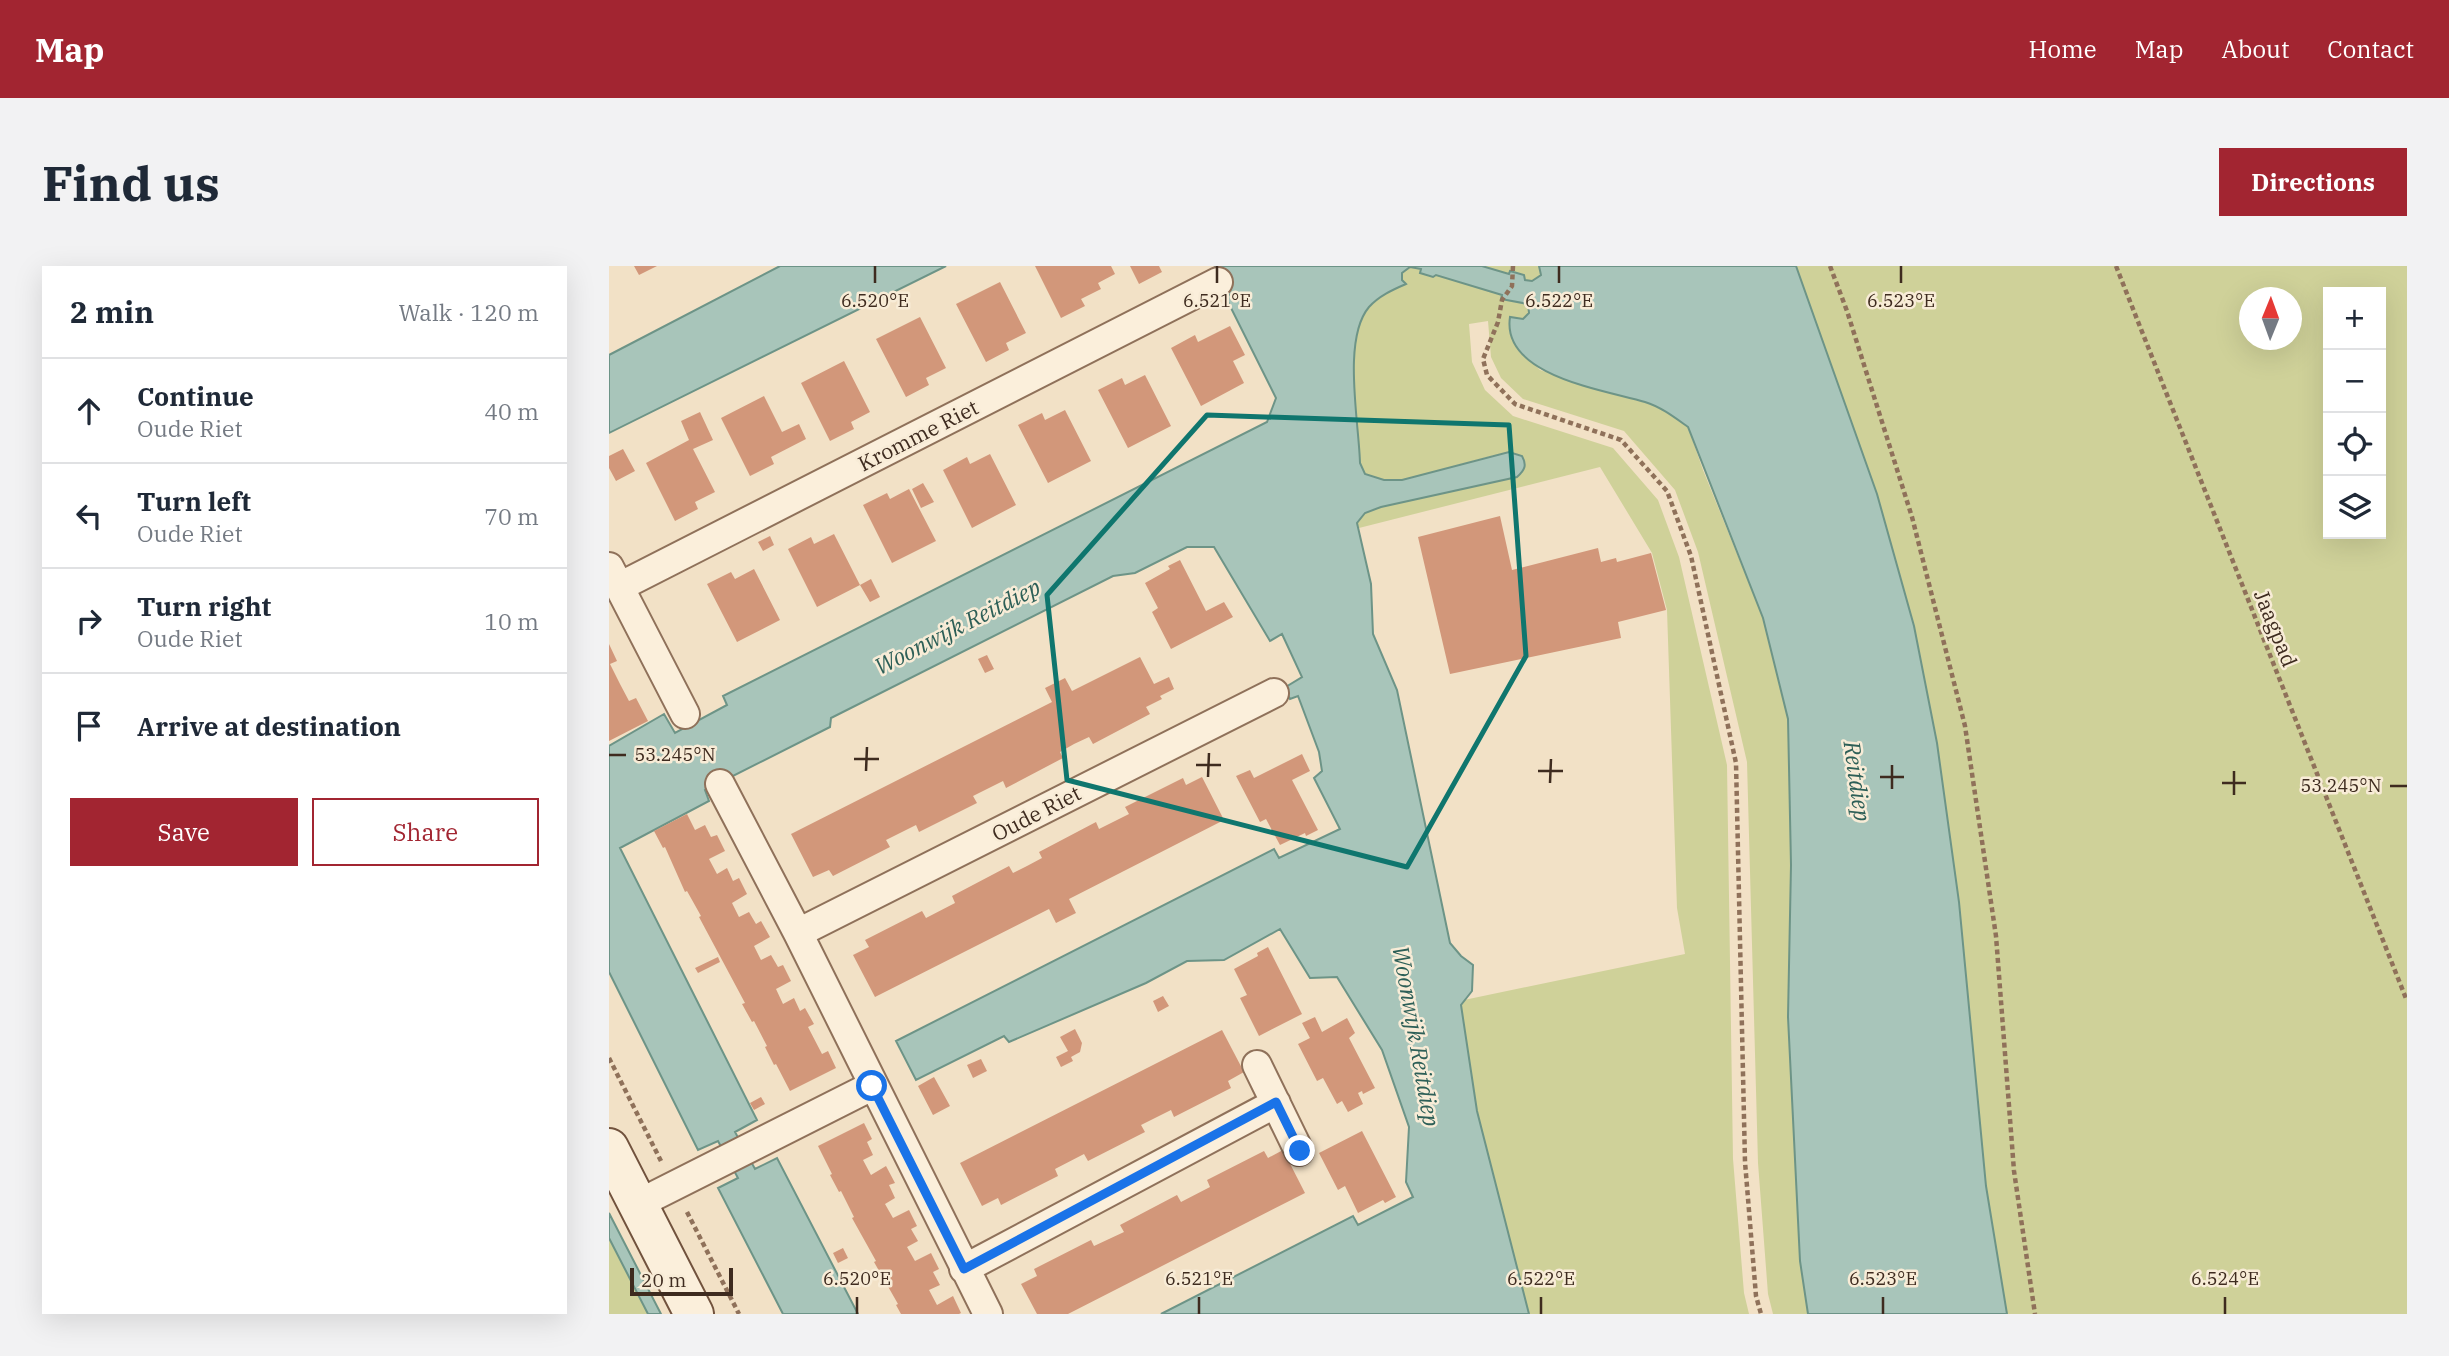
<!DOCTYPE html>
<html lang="en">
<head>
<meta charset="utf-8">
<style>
  :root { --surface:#fff; --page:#f2f2f3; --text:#1f2937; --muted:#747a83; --line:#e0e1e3; --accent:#a22531 }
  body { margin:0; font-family:"IBM Plex Serif",serif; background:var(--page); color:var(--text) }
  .controls { position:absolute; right:21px; top:21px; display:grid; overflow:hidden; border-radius:0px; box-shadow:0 7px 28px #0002 }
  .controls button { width:63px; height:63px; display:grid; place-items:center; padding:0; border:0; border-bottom:2px solid var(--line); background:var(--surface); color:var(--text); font:35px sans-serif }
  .compass { position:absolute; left:1630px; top:21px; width:63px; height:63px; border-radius:50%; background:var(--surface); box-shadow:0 7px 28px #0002; rotate:1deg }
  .scale { position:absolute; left:21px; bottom:18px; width:103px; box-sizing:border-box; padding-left:7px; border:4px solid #3e2b1f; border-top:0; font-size:19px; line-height:24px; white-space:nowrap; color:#3e2b1f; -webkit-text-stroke:5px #f8ecd7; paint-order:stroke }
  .stop { position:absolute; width:21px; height:21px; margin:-16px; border:5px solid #1a73e8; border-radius:50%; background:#fff }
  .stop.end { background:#1a73e8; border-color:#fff; box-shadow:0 2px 7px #0008 }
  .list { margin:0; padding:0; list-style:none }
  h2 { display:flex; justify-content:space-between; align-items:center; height:91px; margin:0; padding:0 28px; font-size:30px }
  h2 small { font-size:23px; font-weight:400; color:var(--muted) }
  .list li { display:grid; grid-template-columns:46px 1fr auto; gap:21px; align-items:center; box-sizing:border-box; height:105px; padding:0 28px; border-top:2px solid var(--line) }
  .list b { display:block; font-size:26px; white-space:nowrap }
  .list p { margin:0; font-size:23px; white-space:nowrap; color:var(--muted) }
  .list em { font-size:23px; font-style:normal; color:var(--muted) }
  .actions { display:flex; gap:14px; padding:21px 28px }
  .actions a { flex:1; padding:16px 0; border:2px solid var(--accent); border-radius:0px; text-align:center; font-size:24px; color:var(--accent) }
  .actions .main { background:var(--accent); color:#fff }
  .icon { flex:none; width:38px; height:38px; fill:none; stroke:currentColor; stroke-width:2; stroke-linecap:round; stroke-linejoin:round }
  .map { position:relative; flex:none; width:1798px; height:1048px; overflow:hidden; border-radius:0px }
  header { display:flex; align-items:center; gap:42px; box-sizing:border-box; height:98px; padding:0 35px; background:var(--accent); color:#fff }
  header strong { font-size:33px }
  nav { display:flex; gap:38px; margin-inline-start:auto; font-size:24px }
  .intro { display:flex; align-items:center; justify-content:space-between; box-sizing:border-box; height:168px; padding:0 42px }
  h1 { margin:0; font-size:49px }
  .button { padding:18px 32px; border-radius:0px; background:var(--accent); color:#fff; font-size:24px; font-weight:700 }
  main { display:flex; gap:42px; padding:0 42px }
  aside { flex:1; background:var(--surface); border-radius:0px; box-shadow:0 7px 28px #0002 }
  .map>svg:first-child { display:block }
  .green { fill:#cfd199; fill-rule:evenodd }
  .water { fill:#a8c5ba; stroke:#6d9487; stroke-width:2 }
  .building { fill:#d2977a }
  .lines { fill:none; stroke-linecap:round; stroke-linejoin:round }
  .street-casing { stroke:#8f715a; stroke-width:32 }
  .secondary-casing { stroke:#71523d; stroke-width:42 }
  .path { stroke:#8f715a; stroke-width:4.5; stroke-dasharray:5 3.5; stroke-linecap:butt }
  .street { stroke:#fbefdb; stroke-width:28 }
  .secondary { stroke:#fbefdb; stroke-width:38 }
  .route { stroke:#1a73e8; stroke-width:9 }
  .marked { fill:none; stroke:#0f766e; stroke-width:5; stroke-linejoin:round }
  .ticks { fill:none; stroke:#3e2b1f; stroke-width:2.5 }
  .labels { text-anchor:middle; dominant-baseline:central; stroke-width:5; stroke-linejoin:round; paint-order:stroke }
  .street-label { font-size:21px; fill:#3e2b1f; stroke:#f8ecd7 }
  .water-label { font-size:23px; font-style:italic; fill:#2d5f57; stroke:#f8ecd7 }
  .ticks-label { font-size:18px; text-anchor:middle; fill:#3e2b1f; stroke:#f8ecd7; stroke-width:5; stroke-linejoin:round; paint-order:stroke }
</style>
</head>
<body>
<header>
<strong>Map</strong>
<nav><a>Home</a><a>Map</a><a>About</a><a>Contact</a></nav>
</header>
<div class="intro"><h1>Find us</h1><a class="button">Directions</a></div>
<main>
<aside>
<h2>2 min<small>Walk · 120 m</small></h2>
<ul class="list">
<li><svg class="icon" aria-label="ahead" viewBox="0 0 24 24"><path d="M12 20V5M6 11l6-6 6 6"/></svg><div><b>Continue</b><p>Oude Riet</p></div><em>40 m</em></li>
<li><svg class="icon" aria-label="left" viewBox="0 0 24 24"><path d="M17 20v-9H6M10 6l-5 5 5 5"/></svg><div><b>Turn left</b><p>Oude Riet</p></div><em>70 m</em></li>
<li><svg class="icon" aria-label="right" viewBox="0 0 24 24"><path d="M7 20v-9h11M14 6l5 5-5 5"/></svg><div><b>Turn right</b><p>Oude Riet</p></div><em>10 m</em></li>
<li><svg class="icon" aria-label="arrive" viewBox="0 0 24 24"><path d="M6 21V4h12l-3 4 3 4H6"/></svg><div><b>Arrive at destination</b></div></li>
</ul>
<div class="actions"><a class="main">Save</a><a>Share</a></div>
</aside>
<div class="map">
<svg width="1798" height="1048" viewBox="0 0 1798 1048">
  <rect width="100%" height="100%" fill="#f2e1c6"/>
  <path class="green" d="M 873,0 L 930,0 L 932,9 L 924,15 L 916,14 L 915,9 L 901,5 L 900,8 Z
    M 1187,0 L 1798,0 L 1798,1048 L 1398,1048 L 1377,920 L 1350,636 L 1328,477 L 1305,360 L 1268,228 ZM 1719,26 L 1772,26 L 1772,268 L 1719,268 ZM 1640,32 L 1682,32 L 1682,74 L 1640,74 Z
    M 801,1 L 812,3 L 812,7 L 824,11 L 827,9 L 893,29 L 893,33 L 919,38 L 920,47 L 914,53 L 910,53 L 907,80 L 931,104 L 1038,137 L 1056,144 L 1079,161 L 1094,204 L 1154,352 L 1179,453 L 1182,599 L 1179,751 L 1191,995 L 1199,1048 L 1164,1048 L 1159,1028 L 1149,897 L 1138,496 L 1089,286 L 1066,224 L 1015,165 L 914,133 L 892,112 L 882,91 L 879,55 L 860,58 L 863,96 L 876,124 L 904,150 L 1004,182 L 1049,234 L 1070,291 L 1118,499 L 1124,893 L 1135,1027 L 1140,1048 L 920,1048 L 868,845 L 852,739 L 855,734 L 1076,688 L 1068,642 L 1058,344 L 1043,287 L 991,201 L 750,262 L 748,256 L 756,247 L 886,189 L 793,214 L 775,214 L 756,209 L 751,197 C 750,156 733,73 760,42 C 770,30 783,24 796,18 L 793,14 L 793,7 Z
    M 0,972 L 39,1048 L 0,1048 Z"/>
  <path class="water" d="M 171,0 L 337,0 L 0,167 L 0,89 Z
    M 606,0 L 873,0 L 900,8 L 901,5 L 915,9 L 916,14 L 923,15 L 932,9 L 930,0 L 1187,0 L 1268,228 L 1305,360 L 1328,477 L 1350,636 L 1377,920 L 1398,1048 L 1199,1048 L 1191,995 L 1179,751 L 1182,599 L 1179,453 L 1154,352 L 1079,161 C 1065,151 1052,141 1036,136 C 996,124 892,110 901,51 L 914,53 L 920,47 L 919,38 L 892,33 L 893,29 L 827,9 L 824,11 L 811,7 L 812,3 L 801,1 L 793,7 L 793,14 L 797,18 C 783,24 770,30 760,41 C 733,73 750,156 751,197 L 756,208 L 775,214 L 793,214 L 900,186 L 913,190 C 918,199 916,204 908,211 L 772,241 L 756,247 L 748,257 L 762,318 L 764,368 L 788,424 L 841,677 L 852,690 L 864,699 L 863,725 L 852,739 L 868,845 L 920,1048 L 552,1048 L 744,950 L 749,959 L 804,931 L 797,916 L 800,861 L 773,784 L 728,711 L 701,712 L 671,663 L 615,694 L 578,695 L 537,717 L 400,776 L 395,770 L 307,814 L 287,775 L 665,583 L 670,592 L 731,563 L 705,512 L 713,505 L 710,486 L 689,430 L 681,433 L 675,422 L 693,411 L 673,368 L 661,375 L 605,281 L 578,281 L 526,307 L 504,310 L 222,452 L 221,461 L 96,524 L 100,535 L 11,582 L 148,854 L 126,866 L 146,903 L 168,892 L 249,1048 L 174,1048 L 109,922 L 129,912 L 109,875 L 89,884 L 0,706 L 0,480 L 55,448 L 66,467 L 118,439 L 114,430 L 658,156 L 667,132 L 617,32 L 620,29 Z
    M 0,947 L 52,1048 L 39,1048 L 0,972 Z"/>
  <path class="building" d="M 25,0 L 48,0 L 30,9 Z
    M 426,0 L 502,0 L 506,8 L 489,17 L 492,23 L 472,33 L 476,40 L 452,52 Z
    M 521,0 L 550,0 L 553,6 L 530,18 Z
    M 391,16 L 417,67 L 397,77 L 400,84 L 377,96 L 347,38 Z
    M 311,51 L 337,102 L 317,112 L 320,119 L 297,131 L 267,73 Z
    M 621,60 L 636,89 L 624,95 L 635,117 L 592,140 L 562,82 L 586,69 L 589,76 Z
    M 235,95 L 261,146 L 242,156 L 245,163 L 221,175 L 192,117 Z
    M 536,109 L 562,160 L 519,182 L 489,124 L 513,112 L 516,119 Z
    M 155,130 L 173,166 L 190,158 L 197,173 L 162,191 L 165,198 L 141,210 L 112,152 Z
    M 456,144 L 482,195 L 439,217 L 409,159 L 433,147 L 436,154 Z
    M 91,146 L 104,174 L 84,183 L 106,226 L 86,236 L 89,243 L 66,255 L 37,197 L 80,174 L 72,155 Z
    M 14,183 L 26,205 L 7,215 L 0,202 L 0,190 Z
    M 381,188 L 407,239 L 363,262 L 334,204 L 358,191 L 361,198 Z
    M 314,217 L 325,236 L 312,242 L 303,223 Z
    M 300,223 L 327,275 L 283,297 L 254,239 L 278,227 L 281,233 Z
    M 891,250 L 903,304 L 989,282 L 992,296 L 1007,292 L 1008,296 L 1042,287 L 1057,344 L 1009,356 L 1012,372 L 841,408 L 809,271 Z
    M 225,268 L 251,319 L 208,341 L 179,283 L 202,271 L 205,278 Z
    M 161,270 L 165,279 L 154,285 L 149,276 Z
    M 571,294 L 597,345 L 615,336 L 624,351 L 562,383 L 543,346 L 549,342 L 536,317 L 561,303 L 559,300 Z
    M 145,303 L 171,354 L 128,376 L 98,318 L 122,306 L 126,313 Z
    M 262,313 L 271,331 L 261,336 L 251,319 Z
    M 0,378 L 8,395 L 1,398 L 11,418 L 20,435 L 27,432 L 39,455 L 0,475 Z
    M 378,389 L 385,403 L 376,407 L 369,393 Z
    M 531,391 L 545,418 L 560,411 L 565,423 L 551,430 L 553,433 L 537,441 L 541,448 L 484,478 L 480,471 L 465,478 L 451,486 L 454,492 L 397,522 L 394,515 L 364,530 L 368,537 L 310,566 L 307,559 L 277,574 L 281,581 L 224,610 L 220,604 L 204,611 L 182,568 L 443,436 L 436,422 L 456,412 L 463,425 Z
    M 693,488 L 701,505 L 683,514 L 709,564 L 697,570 L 696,567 L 671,579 L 657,553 L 651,556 L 627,510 L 641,504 L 645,512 Z
    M 593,511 L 615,554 L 460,633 L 467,647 L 447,657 L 440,643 L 266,731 L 244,689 L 260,681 L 256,674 L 313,645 L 317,652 L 346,637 L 343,630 L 400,600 L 404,607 L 418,600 L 433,592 L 430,586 L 487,556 L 490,563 L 520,548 L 516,541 L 574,512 L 577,519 Z
    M 78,548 L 86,564 L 96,559 L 102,571 L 108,569 L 116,585 L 100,593 L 108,608 L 118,602 L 124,615 L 130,612 L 138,628 L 123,637 L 130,651 L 140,646 L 147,658 L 152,655 L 161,671 L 145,680 L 152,694 L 162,689 L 169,701 L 174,699 L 182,715 L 167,723 L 174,738 L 185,732 L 191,745 L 196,742 L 205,758 L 199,761 L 213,788 L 219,785 L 227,802 L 181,825 L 167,798 L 165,799 L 156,781 L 158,780 L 145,755 L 143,756 L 133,738 L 136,737 L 90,651 L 92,650 L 78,625 L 76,626 L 56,581 L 54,582 L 45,565 Z
    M 659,681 L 693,748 L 650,770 L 631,732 L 638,729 L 625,703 L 649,690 L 648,687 Z
    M 109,691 L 111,696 L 89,707 L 86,702 Z
    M 554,730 L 560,740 L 549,746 L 544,735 Z
    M 706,751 L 713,766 L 738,752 L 746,767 L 740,772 L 766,822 L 754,828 L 753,825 L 749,827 L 754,838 L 739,846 L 733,835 L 728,838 L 714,812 L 708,815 L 689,778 L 701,772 L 693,757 Z
    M 466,763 L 473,777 L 471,786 L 462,791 L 464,795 L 452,801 L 447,791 L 459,785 L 451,771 Z
    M 613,764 L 635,806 L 619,815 L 622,822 L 565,851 L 562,844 L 532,859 L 536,866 L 479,895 L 475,888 L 446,903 L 449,910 L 392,939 L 389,932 L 373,940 L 351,897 Z
    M 372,793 L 378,805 L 364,812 L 358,799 Z
    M 325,811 L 341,840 L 324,849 L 309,820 Z
    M 152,831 L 156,838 L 145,844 L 141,837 Z
    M 255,857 L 263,873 L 258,876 L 264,889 L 254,894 L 262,909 L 277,900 L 286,917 L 280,919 L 286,932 L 276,938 L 284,952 L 300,944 L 308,960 L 302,963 L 309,975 L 298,981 L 306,995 L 322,987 L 330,1003 L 324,1006 L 331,1019 L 320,1024 L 328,1039 L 344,1030 L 352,1047 L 350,1048 L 292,1048 L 287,1039 L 289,1038 L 265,996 L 267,995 L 243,952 L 245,951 L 232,925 L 230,926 L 221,909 L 223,908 L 209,880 Z
    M 753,865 L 787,931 L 776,937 L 774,934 L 749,947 L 736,920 L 729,924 L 710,887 Z
    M 674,884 L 696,927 L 459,1048 L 428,1048 L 412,1018 L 428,1010 L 425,1003 L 482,974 L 485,980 L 515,966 L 511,959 L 568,929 L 572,936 L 601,921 L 598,914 L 655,885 L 659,892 Z
    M 234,982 L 239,992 L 229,997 L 224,987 Z"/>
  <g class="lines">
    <defs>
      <path id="street" d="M 0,301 L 76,448
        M 10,321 L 609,16
        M 111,518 L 189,667 L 379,1048
        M 189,667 L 665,427
        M 648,799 L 690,885
        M 29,938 L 263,820
        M 355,1003 L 667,837"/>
      <path id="secondary" d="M 0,882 L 85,1048"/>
    </defs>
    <use href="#street" class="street-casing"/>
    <use href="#secondary" class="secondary-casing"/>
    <path class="path" d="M 904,0 L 903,20 L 893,34 L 889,56 L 874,93 L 878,109 L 906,138 L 1012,174 L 1058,225 L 1082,290 L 1127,497 L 1136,896 L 1147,1030 L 1152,1048
      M 1221,0 L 1238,45 L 1303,251 L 1356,460 L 1387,670 L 1405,905 L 1426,1048
      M 1507,0 L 1798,735
      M 0,792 L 52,895
      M 78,946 L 130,1048"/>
    <use href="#street" class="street"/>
    <use href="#secondary" class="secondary"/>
  </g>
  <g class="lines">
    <path class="route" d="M 263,820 L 355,1003 L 667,836 L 691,885"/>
  </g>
  <path class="marked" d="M 598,149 L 900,159 L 917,390 L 798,601 L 458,514 L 438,329 Z"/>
  <path class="ticks" d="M 266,17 L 266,0M 608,17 L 608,0M 950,17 L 950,0M 1292,17 L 1292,0M 0,489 L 17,489M 245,493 L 270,493M 587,499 L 612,499M 257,505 L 258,481M 929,505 L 954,505M 599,511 L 600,487M 1271,511 L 1295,511M 941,517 L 942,493M 1613,517 L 1637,517M 1781,520 L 1798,520M 1283,523 L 1283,499M 1625,529 L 1625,505M 248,1048 L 248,1031M 590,1048 L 590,1031M 932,1048 L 932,1031M 1274,1048 L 1274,1031M 1616,1048 L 1616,1031"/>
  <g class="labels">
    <g class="street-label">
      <text transform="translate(309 169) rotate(-27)">Kromme Riet</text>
      <text transform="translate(1667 362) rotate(68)">Jaagpad</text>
      <text transform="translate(427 547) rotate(-27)">Oude Riet</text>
    </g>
    <g class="water-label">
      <text transform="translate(348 360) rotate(-27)">Woonwijk Reitdiep</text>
      <text transform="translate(1249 515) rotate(82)">Reitdiep</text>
      <text transform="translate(808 770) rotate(80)">Woonwijk Reitdiep</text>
    </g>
  </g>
  <g class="ticks-label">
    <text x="266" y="41">6.520°E</text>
    <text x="608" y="41">6.521°E</text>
    <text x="950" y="41">6.522°E</text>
    <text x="1292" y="41">6.523°E</text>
    <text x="66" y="495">53.245°N</text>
    <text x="1732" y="526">53.245°N</text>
    <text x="248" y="1019">6.520°E</text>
    <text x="590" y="1019">6.521°E</text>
    <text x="932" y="1019">6.522°E</text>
    <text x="1274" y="1019">6.523°E</text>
    <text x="1616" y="1019">6.524°E</text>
  </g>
</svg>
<div class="controls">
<button>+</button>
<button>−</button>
<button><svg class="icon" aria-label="locate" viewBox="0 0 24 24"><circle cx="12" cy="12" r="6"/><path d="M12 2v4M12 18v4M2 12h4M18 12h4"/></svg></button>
<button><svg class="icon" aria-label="layers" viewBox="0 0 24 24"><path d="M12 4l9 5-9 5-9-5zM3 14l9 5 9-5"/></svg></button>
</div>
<svg class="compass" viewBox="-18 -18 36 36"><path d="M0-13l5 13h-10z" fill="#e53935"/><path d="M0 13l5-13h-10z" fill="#747a83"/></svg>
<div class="scale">20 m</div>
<div class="stop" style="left:263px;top:820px"></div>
<div class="stop end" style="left:691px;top:885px"></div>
</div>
</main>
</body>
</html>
